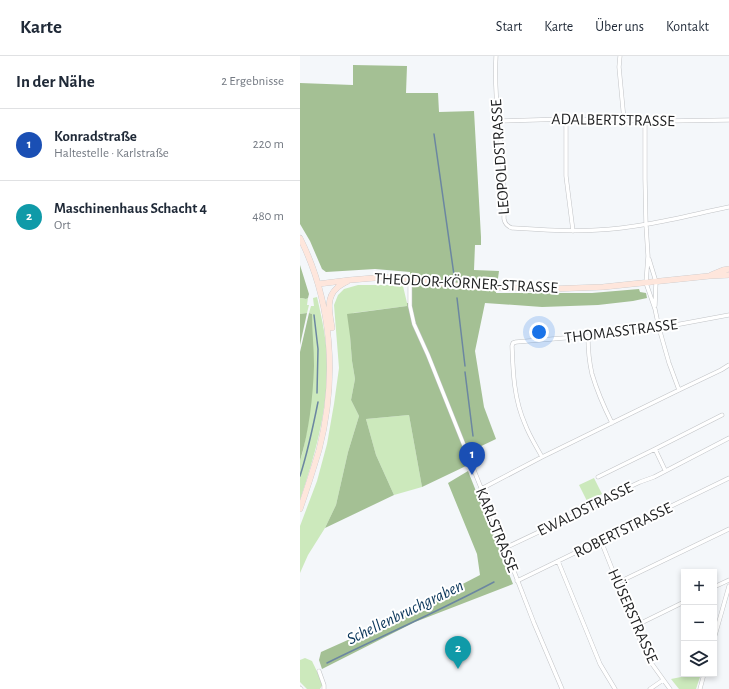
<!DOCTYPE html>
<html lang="de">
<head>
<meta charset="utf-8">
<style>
  :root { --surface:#fff; --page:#f2f2f3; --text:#1f2937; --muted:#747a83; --line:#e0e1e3; --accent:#d93025 }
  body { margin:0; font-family:"Alegreya Sans",sans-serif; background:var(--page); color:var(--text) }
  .controls { position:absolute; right:12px; bottom:12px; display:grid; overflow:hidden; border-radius:0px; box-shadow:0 2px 6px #0003 }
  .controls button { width:36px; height:36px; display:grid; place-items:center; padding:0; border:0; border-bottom:1px solid var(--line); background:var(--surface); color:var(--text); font:20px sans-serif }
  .you { position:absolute; left:239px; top:276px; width:14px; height:14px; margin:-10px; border:3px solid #fff; border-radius:50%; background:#1a73e8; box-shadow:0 0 0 6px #1a73e833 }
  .badge { display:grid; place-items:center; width:26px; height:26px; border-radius:50%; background:var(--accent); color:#fff; font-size:13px; font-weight:700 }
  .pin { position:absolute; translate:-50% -33px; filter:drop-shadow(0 1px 2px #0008) }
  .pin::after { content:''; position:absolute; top:21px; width:14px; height:12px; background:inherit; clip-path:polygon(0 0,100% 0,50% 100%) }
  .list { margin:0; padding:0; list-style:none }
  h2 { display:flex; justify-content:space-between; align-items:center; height:52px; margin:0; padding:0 16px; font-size:17px }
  h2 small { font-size:13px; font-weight:400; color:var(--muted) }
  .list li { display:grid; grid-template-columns:26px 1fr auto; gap:12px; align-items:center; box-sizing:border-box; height:72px; padding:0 16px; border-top:1px solid var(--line) }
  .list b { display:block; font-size:15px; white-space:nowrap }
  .list p { margin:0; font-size:13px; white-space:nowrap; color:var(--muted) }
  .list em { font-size:13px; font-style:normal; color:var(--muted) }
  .icon { flex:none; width:22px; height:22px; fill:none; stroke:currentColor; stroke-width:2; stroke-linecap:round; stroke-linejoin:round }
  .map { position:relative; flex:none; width:429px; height:633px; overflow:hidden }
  header { display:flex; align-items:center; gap:24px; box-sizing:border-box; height:56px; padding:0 20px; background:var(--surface); border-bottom:1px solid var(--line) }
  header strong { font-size:19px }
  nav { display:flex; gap:22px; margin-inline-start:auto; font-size:14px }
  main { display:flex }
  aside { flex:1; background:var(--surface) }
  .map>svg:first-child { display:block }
  .green { fill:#cce9bc }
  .forest { fill:#a4c094 }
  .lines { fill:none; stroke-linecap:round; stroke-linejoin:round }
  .stream { stroke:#6b86a1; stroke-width:1.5 }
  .minor-casing { stroke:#c1c3c6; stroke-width:4.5 }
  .secondary-casing { stroke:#c1c3c6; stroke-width:6 }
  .minor { stroke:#fff; stroke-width:3.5 }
  .secondary { stroke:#fee6dc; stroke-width:5.5 }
  .labels { text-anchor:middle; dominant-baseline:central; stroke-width:4; stroke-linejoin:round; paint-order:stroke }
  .street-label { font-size:16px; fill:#1f2021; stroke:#fff }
  .water-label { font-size:17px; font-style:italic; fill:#083458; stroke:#fff }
</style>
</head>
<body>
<header>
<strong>Karte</strong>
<nav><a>Start</a><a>Karte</a><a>Über uns</a><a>Kontakt</a></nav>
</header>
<main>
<aside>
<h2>In der Nähe<small>2 Ergebnisse</small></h2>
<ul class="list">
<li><span class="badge" style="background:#1a4fb4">1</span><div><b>Konradstraße</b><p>Haltestelle · Karlstraße</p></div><em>220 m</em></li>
<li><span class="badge" style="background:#0f9aa8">2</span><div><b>Maschinenhaus Schacht 4</b><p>Ort</p></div><em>480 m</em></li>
</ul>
</aside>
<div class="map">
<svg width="429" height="633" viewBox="0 0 429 633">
  <rect width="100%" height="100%" fill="#f4f7fa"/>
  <path class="green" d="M 58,229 L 96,229 L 103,230 L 107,247 L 107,250 L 53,257 L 50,280 L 52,305 L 55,323 L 51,344 L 59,360 L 48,396 L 36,449 L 25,472 L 8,499 L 0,517 L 0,470 L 17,425 L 27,388 L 34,348 L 39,312 L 34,249 L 38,239 L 44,233 Z
    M 17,241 C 22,263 27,285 27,307 C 28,354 15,400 0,444 L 0,405 L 3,395 L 8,368 L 12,258 L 9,257 L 11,250 L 14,250 L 13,242 Z
    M 0,242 L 2,242 L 6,243 L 8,242 L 7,249 L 9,249 L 7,257 L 0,258 Z
    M 109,359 L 122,431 L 94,439 L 76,399 L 66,363 Z
    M 294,422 L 302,438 L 287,445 L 279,429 Z
    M 5,602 L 12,605 L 23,628 L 20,633 L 7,633 L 0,626 L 0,604 Z
    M 396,618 L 401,618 L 396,633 L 379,633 L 371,623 Z"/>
  <path class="forest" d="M 53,9 L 107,10 L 106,37 L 138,37 L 139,56 L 174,55 L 181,181 L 181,189 L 175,189 L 174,214 L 199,215 L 196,237 L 292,237 L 339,233 L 340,236 L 346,237 L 347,242 L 333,245 L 298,249 L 242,251 L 185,247 L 175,295 L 184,351 L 196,383 L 175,393 L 176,398 L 166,410 L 122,431 L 109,359 L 66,363 L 76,399 L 94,439 L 25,472 L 36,449 L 48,396 L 59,360 L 51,344 L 55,323 L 52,305 L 50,280 L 47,258 L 107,250 L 107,247 L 110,247 L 110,216 L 75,213 L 26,216 L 22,213 L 10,185 L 0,168 L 0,27 L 53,29 Z
    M 0,209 L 9,238 L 8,242 L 6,243 L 2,242 L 0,242 Z
    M 7,257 L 0,289 L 0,258 Z
    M 9,257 L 12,258 C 12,275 14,293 14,310 C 13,341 9,376 0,405 L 0,296 Z
    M 168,415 L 213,528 L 115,566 L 22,613 L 19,604 L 21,596 L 97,562 L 180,519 L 177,498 L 148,427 Z"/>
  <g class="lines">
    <path class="stream" d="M 134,78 L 154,219
      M 157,242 L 165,310
      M 14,259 L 18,293 L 17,337
      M 165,316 L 173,380
      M 0,420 C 8,395 13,371 18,346
      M 27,607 C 82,580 139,555 194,526"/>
    <defs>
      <path id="minor" d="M 196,0 C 194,35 199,69 202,104 C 203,124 204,143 204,163 C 205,168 207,170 212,172 C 241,174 269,176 297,174 C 342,172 385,160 429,151
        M 320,0 L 319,11 L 324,64
        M 266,63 L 266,120 L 273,175
        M 198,65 L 266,63 L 368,65 L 429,64
        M 345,65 L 345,123 L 346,169 L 348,200 L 346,227 L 355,253 L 359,272 L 369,307 L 379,334
        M 349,203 L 356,226 L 355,250
        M 110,223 L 110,250 L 114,268 L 128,299 L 205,492 L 234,567 L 262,633
        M 288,280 C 288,293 289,305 292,318 C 297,335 304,351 312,367
        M 355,393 L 422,359
        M 242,401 C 236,390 229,379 225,368 C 214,343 213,317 212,290 L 213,287 L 216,286 L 288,280 L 359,272 L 429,259
        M 298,421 L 355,393 L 365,414
        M 181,433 L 242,401 L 379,334 L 421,314 L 429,309
        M 301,485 L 347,601 L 370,633
        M 205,492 L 300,447 L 308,441 L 340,426 L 354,421 L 429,382
        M 258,505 L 300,608 L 315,633
        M 217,525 L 429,422
        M 317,527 L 429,473
        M 414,531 L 429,524
        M 335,570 L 384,546
        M 414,583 L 429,530
        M 19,615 L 24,629 L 24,633
        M 0,632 L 1,633
        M 350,633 L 363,624
        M 400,633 L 404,618"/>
      <path id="secondary" d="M 0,182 C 33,248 37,324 19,394 C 13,414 7,433 0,453
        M 411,219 L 423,214 L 429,213
        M 18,228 L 50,224 L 86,221 L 110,223 L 159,230 L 249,233 L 303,231 L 409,220 L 429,219
        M 32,272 C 30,259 25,242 37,232 C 40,229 44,227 48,225"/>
    </defs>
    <use href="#minor" class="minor-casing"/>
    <use href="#secondary" class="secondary-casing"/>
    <use href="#minor" class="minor"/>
    <use href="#secondary" class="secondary"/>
  </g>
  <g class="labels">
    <g class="street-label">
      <text transform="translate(313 64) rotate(1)">ADALBERTSTRASSE</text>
      <text transform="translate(200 101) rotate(-94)">LEOPOLDSTRASSE</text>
      <text transform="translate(166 227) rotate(3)">THEODOR-KÖRNER-STRASSE</text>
      <text transform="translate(321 275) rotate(-7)">THOMASSTRASSE</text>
      <text transform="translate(285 453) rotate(-26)">EWALDSTRASSE</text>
      <text transform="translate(197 474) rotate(68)">KARLSTRASSE</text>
      <text transform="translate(323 474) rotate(-26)">ROBERTSTRASSE</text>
      <text transform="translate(333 560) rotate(66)">HÜSERSTRASSE</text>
    </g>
    <g class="water-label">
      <text transform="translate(105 556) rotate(-26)">Schellenbruchgraben</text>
    </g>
  </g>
</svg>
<div class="controls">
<button>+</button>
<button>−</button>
<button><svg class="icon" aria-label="layers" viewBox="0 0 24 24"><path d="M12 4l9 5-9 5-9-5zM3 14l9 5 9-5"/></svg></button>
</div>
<div class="you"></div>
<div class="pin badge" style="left:172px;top:419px;background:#1a4fb4">1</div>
<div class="pin badge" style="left:158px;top:613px;background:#0f9aa8">2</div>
</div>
</main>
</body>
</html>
